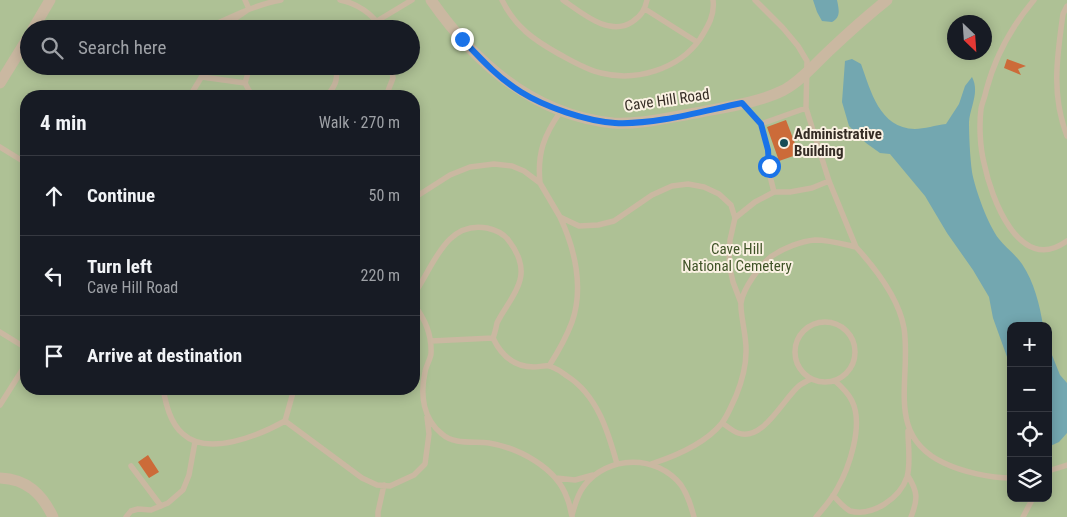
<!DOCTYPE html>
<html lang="en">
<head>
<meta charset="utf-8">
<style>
  :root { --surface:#171b24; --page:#242831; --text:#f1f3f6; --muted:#9ea1a6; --line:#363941 }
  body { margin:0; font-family:"Roboto Condensed",sans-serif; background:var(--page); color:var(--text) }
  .controls { position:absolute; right:15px; bottom:15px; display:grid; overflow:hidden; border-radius:10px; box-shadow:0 2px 12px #0003 }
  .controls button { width:45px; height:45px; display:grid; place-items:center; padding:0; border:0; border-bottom:1px solid var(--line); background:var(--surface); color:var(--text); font:25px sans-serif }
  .compass { position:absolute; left:947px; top:15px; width:45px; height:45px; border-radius:50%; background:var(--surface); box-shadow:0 2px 12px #0003; rotate:155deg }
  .stop { position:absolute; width:15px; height:15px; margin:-11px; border:4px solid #1a73e8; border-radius:50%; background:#fff }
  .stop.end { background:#1a73e8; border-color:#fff; box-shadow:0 1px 5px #0008 }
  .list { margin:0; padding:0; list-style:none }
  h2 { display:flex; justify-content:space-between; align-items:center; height:65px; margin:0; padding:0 20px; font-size:21px }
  h2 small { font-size:16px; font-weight:400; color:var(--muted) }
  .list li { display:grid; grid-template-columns:32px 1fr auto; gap:15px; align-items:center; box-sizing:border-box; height:80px; padding:0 20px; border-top:1px solid var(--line) }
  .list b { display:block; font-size:19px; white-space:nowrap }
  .list p { margin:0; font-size:16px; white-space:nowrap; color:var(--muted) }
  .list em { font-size:16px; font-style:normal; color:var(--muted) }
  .icon { flex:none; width:28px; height:28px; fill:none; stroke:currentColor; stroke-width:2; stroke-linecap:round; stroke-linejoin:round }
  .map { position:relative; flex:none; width:1067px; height:517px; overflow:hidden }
  .search { position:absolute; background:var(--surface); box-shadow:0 2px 12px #0003; left:20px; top:20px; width:400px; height:55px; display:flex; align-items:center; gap:12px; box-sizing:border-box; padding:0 18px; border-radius:28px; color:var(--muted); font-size:19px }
  .panel { position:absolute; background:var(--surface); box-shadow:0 2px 12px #0003; left:20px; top:90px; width:400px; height:305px; border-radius:20px }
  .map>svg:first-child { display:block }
  .green { fill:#aec195; fill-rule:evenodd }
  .water { fill:#73a7b0 }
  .building { fill:#cc6b39 }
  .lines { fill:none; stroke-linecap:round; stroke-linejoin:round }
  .service { stroke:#cab8a1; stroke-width:5.5 }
  .minor { stroke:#cab8a1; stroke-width:11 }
  .route { stroke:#1a73e8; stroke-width:6 }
  .poi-dot { fill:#184d57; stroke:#faf1e2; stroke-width:2 }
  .labels { text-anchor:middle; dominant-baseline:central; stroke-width:4; stroke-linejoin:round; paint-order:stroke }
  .street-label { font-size:15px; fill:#342b24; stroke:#faf1e2 }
  .poi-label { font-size:15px; font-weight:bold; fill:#342b24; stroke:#faf1e2; text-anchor:start }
  .park-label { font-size:15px; fill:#3f5327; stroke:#faf1e2 }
</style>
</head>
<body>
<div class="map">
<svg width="1067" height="517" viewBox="0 0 1067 517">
  <rect width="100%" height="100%" fill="#f2e7d5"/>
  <path class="green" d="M 0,0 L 1067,0 L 1067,517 L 0,517 ZM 954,22 L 984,22 L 984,52 L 954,52 ZM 29,29 L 411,29 L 411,66 L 29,66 ZM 26,96 L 414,96 L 414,389 L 26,389 ZM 1011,326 L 1048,326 L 1048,498 L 1011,498 Z"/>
  <path class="water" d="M 813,0 L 837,0 C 839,10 841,17 832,22 L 822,21 L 817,12 Z
    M 852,59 L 861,64 C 871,91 879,128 915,129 C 924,129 936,125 946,124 L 959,104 L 965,86 L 972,77 C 980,92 970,107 969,122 C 969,136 970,158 972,172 C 975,189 988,225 999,239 C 1006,248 1016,255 1022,264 C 1034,282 1040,305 1043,326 L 1011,326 L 1011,368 L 993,318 L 989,297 L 973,270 L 947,233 L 925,196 L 890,154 L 880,153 L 866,143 L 849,126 L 842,102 L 845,61 Z
    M 1048,345 L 1060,375 L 1067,383 L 1067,433 L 1059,442 L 1048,447 Z"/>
  <path class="building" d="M 1007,59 L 1026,66 L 1018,69 L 1021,75 L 1004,68 Z
    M 786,120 L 799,154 L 779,161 L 767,127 Z
    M 148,455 L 159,472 L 149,478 L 138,462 Z"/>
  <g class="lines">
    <path class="service" d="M 340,0 C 356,3 374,14 381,29
      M 502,0 C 515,27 534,40 559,54 C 572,61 587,70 601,73 C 636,82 679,69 700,39 C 708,26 715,15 713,0
      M 563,0 C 582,13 609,37 632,22 C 641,16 645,10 647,0
      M 755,0 L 783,28 L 798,46 L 807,61 L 806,108 L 829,181 L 856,247
      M 1034,0 C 1011,27 995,57 986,91 C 985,97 982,103 981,109 C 979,125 980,147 984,163 C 991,197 1019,276 1067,241
      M 1067,6 L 1063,14 C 1057,57 1051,95 1067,136
      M 645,9 L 697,42
      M 377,21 L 412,0
      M 205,29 C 229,18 254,5 281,0
      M 229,29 L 236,18 L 249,9 L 245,0
      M 202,77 L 245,83
      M 190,96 L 208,66
      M 252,96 L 245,83 L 248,73 L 253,66
      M 327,96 C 335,86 339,79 335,66
      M 386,96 L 393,78 L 391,66
      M 742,103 L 761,124 L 768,150 L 769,172 L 774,192
      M 761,124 L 806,108
      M 0,147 L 26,163
      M 540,183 C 537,153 544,135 561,111
      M 414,198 L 450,175 L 470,167 L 494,164 L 512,166 L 524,171 L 540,183 L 560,217 L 579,226 L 598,225 L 614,221 L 652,195 L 672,186 L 688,184 L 704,187 L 719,194 L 731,205 L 735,218 L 730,240 L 729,264 L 733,282 L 741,303
      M 735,218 L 755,202 L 774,192 L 790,192 L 812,188 L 829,181
      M 414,294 C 433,268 445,220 487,228 C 496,230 504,233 509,241 C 517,251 524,266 520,280 C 516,296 504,308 497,323 C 496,328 495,333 493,338 C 501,355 514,367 534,367 C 539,367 545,365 550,366 C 555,368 562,372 567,376 C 597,395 608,431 617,464
      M 414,305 C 426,320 432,335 431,354 C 430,360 426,366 425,372 C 420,395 423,419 442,434 C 454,445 474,441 489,443 C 519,448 557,468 567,498 C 570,504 570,510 572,516
      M795 352a30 30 0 1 1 60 0a30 30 0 1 1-60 0Z
      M 0,332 L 26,348
      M 431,341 L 493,338
      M 549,366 C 558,352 566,338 572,322 C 584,288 575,249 560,217
      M 99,389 C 115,394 131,392 147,389
      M 163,389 C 166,404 170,423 183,434 C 208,457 260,435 285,421 L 294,389
      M 0,405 L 26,364
      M 285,421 L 362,478 L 377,485 L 390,486 L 414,475 L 425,464 L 429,434 L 427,417
      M 722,423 C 727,426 732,431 738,433 C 764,442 784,397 800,385 C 803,383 807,381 811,379
      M 651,464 C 676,456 705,444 722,423 C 728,415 732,404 736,396 C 742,381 746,367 746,352 C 747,337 740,315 741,303 C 743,288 761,264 772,256 C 784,248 801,241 815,240 C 829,240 843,244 856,247 C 876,269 899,299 904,328 C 912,379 884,435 944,463 C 963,472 990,478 1011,478
      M 131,466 L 161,506
      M 1048,471 L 1067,465
      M 908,476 C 918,492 918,499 911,517
      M 556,478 L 575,480 L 593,475
      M 833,495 C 838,501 843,507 850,511 C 873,517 900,498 907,477 C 911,464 908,445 908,431
      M 572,515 C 575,505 577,495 584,486 C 607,455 657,454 681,485 C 688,495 691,506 694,517
      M 126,517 L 131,511 L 138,509 L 151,510 L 168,503 L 183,490 L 189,475 L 195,442
      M 378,517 L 378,512 L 384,485
      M 816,517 C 824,508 832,499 837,489 C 849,468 864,425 852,401 C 848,393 842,387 835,381
      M 1023,517 L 1033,498"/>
    <path class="minor" d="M 431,0 C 475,63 533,115 613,123 C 640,125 670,117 696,113 C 725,107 758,103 784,90 C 801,81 816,63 830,50 C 848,33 867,16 887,0
      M 33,29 L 50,0
      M 0,83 L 29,36
      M 0,478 C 27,479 42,494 53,517"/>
  </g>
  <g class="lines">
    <path class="route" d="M 462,39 C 480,58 498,78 521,92 C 545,107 586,121 615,123 C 655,125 703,111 742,103 L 761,124 L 768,150 L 769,166"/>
  </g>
  <circle class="poi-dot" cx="784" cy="143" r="5"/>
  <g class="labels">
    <g class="street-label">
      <text transform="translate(667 100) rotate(-8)">Cave Hill Road</text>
    </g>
    <g class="poi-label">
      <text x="794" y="134">Administrative<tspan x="794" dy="17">Building</tspan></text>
    </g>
    <g class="park-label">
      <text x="737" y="249">Cave Hill<tspan x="737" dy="17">National Cemetery</tspan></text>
    </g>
  </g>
</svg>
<div class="controls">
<button>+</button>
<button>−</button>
<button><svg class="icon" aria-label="locate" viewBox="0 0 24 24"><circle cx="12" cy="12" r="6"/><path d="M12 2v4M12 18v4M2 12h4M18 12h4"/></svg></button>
<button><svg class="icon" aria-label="layers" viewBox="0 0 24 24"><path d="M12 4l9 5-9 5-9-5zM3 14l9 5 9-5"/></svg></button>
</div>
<svg class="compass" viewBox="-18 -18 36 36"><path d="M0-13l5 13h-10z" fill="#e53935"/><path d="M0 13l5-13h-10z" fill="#9ea1a6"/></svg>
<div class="stop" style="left:769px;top:166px"></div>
<div class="stop end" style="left:462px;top:39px"></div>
<div class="search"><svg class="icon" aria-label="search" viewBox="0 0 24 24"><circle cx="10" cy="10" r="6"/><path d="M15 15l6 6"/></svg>Search here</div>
<section class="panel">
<h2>4 min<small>Walk · 270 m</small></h2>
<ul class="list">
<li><svg class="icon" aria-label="ahead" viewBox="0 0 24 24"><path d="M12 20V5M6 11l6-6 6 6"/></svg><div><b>Continue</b></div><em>50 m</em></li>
<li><svg class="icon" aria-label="left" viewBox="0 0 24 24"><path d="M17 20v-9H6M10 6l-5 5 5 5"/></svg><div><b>Turn left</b><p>Cave Hill Road</p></div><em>220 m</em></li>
<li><svg class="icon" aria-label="arrive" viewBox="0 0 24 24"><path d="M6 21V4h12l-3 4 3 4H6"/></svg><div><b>Arrive at destination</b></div></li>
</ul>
</section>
</div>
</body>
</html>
